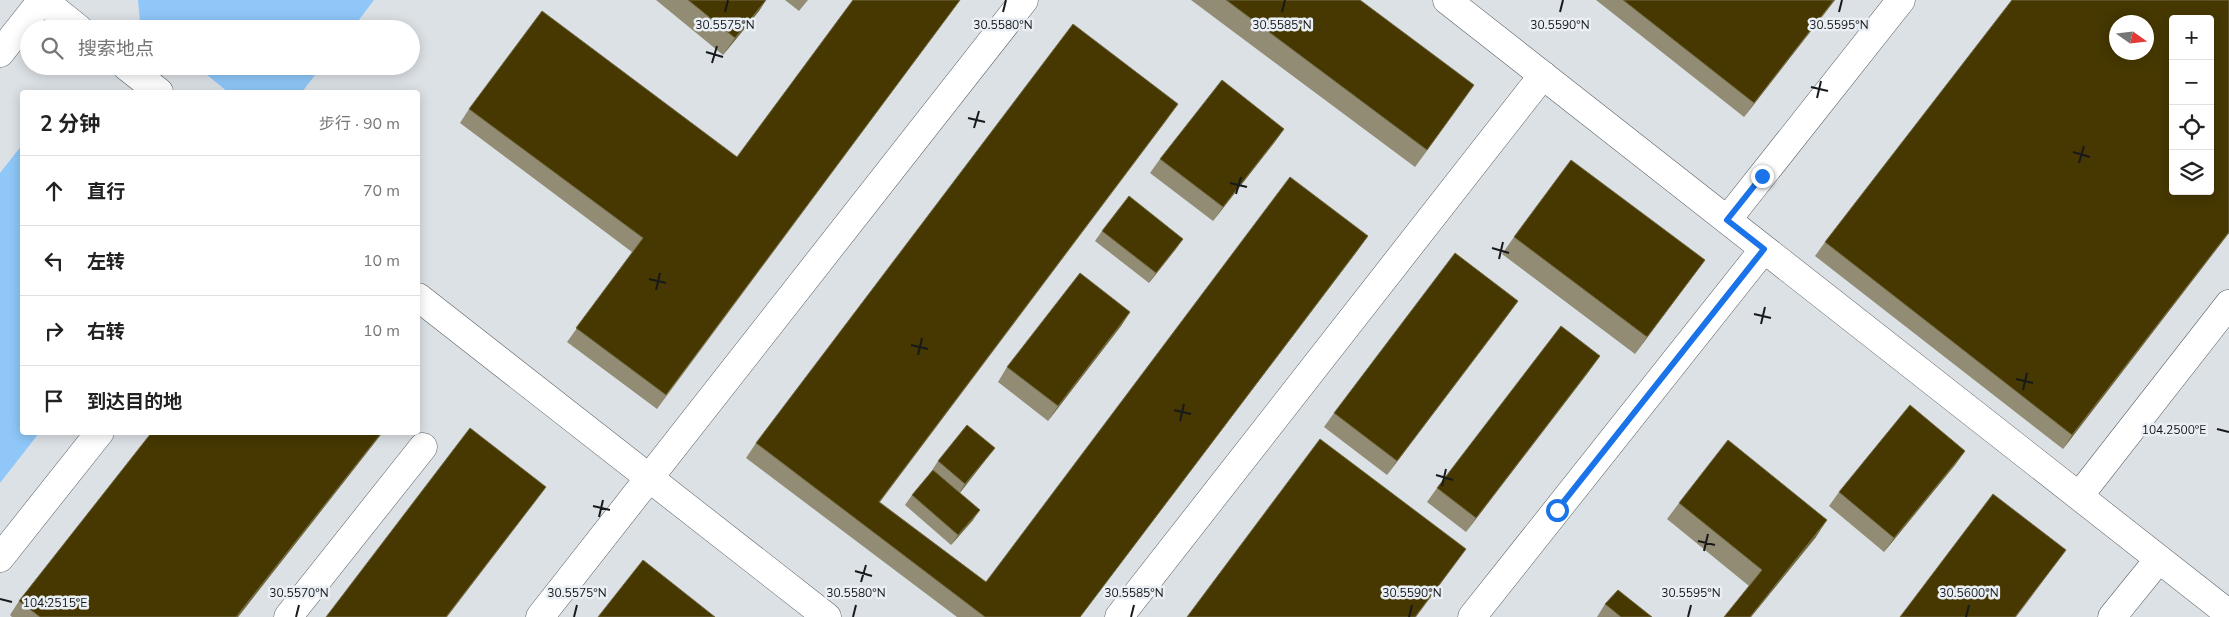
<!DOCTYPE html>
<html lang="zh">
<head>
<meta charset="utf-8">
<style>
  :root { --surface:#fff; --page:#f2f2f2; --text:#222; --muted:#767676; --line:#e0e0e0 }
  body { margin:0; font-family:"Nunito Sans","Noto Sans SC",sans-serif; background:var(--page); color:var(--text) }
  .controls { position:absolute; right:15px; top:15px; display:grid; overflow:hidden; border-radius:5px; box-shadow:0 2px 12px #0003 }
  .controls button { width:45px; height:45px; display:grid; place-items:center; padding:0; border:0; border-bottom:1px solid var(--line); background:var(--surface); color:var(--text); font:25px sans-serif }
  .compass { position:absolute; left:2109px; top:15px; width:45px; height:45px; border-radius:50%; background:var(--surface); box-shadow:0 2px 12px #0003; rotate:104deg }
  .stop { position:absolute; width:15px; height:15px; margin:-11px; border:4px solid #1a73e8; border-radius:50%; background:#fff }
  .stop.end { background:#1a73e8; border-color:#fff; box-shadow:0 1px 5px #0008 }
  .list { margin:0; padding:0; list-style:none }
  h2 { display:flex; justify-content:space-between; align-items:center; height:65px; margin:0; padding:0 20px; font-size:21px }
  h2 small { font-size:16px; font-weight:400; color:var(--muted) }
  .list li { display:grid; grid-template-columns:32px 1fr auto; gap:15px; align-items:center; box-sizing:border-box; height:70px; padding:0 20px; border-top:1px solid var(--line) }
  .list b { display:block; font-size:19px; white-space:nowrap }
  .list em { font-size:16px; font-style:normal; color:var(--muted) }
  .icon { flex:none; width:28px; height:28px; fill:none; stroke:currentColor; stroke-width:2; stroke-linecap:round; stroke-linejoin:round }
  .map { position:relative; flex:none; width:2229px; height:617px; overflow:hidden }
  .search { position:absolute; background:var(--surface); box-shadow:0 2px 12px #0003; left:20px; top:20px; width:400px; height:55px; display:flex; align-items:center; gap:12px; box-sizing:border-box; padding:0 18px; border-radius:28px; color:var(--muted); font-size:19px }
  .panel { position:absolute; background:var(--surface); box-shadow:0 2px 12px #0003; left:20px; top:90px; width:400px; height:345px; border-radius:5px }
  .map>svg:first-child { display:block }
  .green { fill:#8ec7f8 }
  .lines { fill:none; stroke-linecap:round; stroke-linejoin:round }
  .minor-casing { stroke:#5b6064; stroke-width:29 }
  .major-casing { stroke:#5b6064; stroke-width:29 }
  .minor { stroke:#fff; stroke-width:28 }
  .major { stroke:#fff; stroke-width:28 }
  .wall { fill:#918c73 }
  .shaded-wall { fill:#736b45 }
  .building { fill:#463800; stroke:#736b45; fill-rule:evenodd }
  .route { stroke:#1a73e8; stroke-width:6 }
  .ticks { fill:none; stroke:#17191b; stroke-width:2 }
  .ticks-label { font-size:12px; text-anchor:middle; fill:#17191b; stroke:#e9eff4; stroke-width:5; stroke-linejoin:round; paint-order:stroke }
</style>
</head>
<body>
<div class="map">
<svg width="2229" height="617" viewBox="0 0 2229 617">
  <rect width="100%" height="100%" fill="#dce1e6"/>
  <path class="green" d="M 138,0 L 374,0 L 352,29 L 149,29 L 140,22 Z
    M 196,66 L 322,66 L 302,92 L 228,92 Z
    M 22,145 L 22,432 L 39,433 L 0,483 L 0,173 Z"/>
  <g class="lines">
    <defs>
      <path id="minor" d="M 43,0 L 79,29
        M 1447,0 L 2229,614
        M 126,66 L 159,92
        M 1727,220 L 1901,0
        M 418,297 L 827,617
        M 2079,496 L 2229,304
        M 0,558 L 100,432
        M 288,617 L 423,447
        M 540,617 L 1024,0
        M 1119,617 L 1543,75
        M 1472,617 L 1764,249
        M 2112,617 L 2159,559"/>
      <path id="major" d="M 0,53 L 42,0"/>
    </defs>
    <use href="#minor" class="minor-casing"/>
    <use href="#major" class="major-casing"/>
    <use href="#minor" class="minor"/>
    <use href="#major" class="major"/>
  </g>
  <path class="wall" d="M 656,0 L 766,0 L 759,11 L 723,55 Z
    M 785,0 L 808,0 L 799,11 Z
    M 853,0 L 960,0 L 657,409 L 567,342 L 632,252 L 460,123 L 469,109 L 737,157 Z
    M 1191,0 L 1360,0 L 1462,102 L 1415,167 Z
    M 1596,0 L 1835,0 L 1744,117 Z
    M 2229,0 L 2229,233 L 2063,449 L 1815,256 L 1825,242 Z
    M 1168,118 L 880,502 L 986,582 L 1358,250 L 1080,617 L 957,617 L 746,458 L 756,443 Z
    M 1284,129 L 1274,143 L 1213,221 L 1150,173 L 1160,159 Z
    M 1102,231 L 1183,239 L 1149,283 L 1095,241 Z
    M 1514,237 L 1705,260 L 1635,354 L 1502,254 Z
    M 1518,301 L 1387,475 L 1324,427 L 1334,413 Z
    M 1130,312 L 1121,326 L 1048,421 L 998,382 L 1007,367 Z
    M 1590,370 L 1466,532 L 1427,502 L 1437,488 Z
    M 152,432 L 383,432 L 238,617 L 12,617 L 10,615 L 19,601 Z
    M 995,448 L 960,493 L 973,520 L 951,545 L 905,505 L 912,495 L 931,472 L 938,461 Z
    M 1965,451 L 1955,465 L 1884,552 L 1829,506 L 1839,492 Z
    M 1679,503 L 1816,537 L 1751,617 L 1724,617 L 1749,586 L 1667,519 Z
    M 1605,604 L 1652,617 L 1597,617 Z"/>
  <path class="shaded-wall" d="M 766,0 L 759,11 L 723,55 L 735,38 Z
    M 1834,0 L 1835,0 L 1744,117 L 1754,103 Z
    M 1474,85 L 1462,102 L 1415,167 L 1427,150 Z
    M 1178,104 L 1168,118 L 869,516 L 879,502 Z
    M 1284,129 L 1274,143 L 1213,221 L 1223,207 Z
    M 2229,232 L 2229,233 L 2063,449 L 2072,435 Z
    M 1368,236 L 1358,250 L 1080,617 Z
    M 1183,239 L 1176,249 L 1149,283 L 1156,273 Z
    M 1705,260 L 1693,276 L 1635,354 L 1647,337 Z
    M 1518,301 L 1508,315 L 1387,475 L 1397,461 Z
    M 1130,312 L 1121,326 L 1048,421 L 1058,406 Z
    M 1600,356 L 1590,370 L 1466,532 L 1476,518 Z
    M 382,432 L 383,432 L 238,617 L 236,617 Z
    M 995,448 L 987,458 L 958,495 L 965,484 Z
    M 1965,451 L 1955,465 L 1884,552 L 1894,538 Z
    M 546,487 L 534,503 L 447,617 L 446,617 Z
    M 980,510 L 973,520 L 951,545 L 958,535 Z
    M 1827,520 L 1816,537 L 1751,617 L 1750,617 Z
    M 1466,549 L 1416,617 L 1415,617 Z
    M 2066,550 L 2016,617 L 2015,617 Z"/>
  <path class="building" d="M 688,0 L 766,0 L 735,38 Z
    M 853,0 L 960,0 L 666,395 L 576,328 L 643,238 L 469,109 L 542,11 L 737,157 Z
    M 1226,0 L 1360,0 L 1474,85 L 1427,150 Z
    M 1623,0 L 1834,0 L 1754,103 Z
    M 2012,0 L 2229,0 L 2229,232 L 2072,435 L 1825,242 ZM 2173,19 L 2210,19 L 2210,191 L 2173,191 ZM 2116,22 L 2146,22 L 2146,52 L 2116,52 Z
    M 1073,24 L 1178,104 L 879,502 L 986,582 L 1290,177 L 1368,236 L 1080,617 L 985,617 L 756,443 Z
    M 1222,80 L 1284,129 L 1223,207 L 1160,159 Z
    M 1571,160 L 1705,260 L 1647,337 L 1514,237 Z
    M 1129,196 L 1183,239 L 1156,273 L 1102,231 Z
    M 1455,253 L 1518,301 L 1397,461 L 1334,413 Z
    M 1080,273 L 1130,312 L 1058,406 L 1007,367 Z
    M 1561,326 L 1600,356 L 1476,518 L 1437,488 Z
    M 1910,405 L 1965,451 L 1894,538 L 1839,492 Z
    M 967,425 L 995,448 L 965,484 L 938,461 Z
    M 470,428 L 546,487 L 446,617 L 326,617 Z
    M 152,432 L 382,432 L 236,617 L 40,617 L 19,601 Z
    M 1320,439 L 1466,549 L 1415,617 L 1187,617 Z
    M 1728,440 L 1827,520 L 1750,617 L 1724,617 L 1762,570 L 1679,503 Z
    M 933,470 L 980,510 L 958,535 L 912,495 Z
    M 1993,494 L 2066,550 L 2015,617 L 1900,617 Z
    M 643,560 L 715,617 L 598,617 Z
    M 1618,590 L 1652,617 L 1621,617 L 1605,604 Z"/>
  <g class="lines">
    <path class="route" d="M 1557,510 L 1764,249 L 1727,220 L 1762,176"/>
  </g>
  <path class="ticks" d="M 725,12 L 728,0M 1003,12 L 1006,0M 1282,12 L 1285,0M 1560,12 L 1563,0M 1839,12 L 1842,0M 706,52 L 723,57M 712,63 L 717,46M 1811,87 L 1828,91M 1817,98 L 1821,81M 968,118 L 985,122M 974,128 L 979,111M 2073,152 L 2090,157M 2079,163 L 2084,146M 1230,183 L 1247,187M 1236,194 L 1241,177M 1492,248 L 1509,253M 1499,259 L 1503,242M 649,279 L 666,283M 656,290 L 660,273M 1754,314 L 1771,318M 1761,324 L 1765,307M 911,345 L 928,349M 918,355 L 922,338M 2016,379 L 2033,383M 2023,390 L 2027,373M 1174,410 L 1191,414M 1180,421 L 1184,404M 2217,429 L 2229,432M 1436,475 L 1453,480M 1442,486 L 1446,469M 593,506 L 610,510M 599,517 L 603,500M 1698,541 L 1715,545M 1704,551 L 1708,534M 855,571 L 872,576M 861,582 L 866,565M 0,599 L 12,602M 296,617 L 299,605M 574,617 L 577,605M 853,617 L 856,605M 1131,617 L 1134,605M 1409,617 L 1412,605M 1688,617 L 1691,605M 1966,617 L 1969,605"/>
  <g class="ticks-label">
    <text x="725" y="29">30.5575°N</text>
    <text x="1003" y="29">30.5580°N</text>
    <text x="1282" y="29">30.5585°N</text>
    <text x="1560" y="29">30.5590°N</text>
    <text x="1839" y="29">30.5595°N</text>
    <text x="2174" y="434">104.2500°E</text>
    <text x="299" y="597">30.5570°N</text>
    <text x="577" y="597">30.5575°N</text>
    <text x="856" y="597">30.5580°N</text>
    <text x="1134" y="597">30.5585°N</text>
    <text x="1412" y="597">30.5590°N</text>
    <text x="1691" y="597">30.5595°N</text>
    <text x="1969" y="597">30.5600°N</text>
    <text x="55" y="607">104.2515°E</text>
  </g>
</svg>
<div class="controls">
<button>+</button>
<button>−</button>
<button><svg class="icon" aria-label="locate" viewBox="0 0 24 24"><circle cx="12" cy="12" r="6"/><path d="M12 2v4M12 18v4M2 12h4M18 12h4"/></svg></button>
<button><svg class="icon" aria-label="layers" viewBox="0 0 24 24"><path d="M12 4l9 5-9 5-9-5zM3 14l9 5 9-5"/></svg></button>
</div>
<svg class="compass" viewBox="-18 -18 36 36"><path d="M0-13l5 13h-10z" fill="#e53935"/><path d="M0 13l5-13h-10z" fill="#767676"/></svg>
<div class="stop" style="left:1557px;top:510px"></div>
<div class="stop end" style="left:1762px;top:176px"></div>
<div class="search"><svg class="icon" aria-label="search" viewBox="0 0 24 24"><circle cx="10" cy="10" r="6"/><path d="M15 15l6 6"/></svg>搜索地点</div>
<section class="panel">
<h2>2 分钟<small>步行 · 90 m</small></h2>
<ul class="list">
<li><svg class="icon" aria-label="ahead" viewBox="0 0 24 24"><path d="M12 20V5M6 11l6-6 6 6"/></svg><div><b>直行</b></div><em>70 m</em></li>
<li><svg class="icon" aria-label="left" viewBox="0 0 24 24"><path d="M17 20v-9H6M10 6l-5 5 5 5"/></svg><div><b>左转</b></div><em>10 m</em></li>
<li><svg class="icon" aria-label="right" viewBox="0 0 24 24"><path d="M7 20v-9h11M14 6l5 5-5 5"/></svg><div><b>右转</b></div><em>10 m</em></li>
<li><svg class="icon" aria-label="arrive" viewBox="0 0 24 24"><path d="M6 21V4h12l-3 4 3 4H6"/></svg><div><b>到达目的地</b></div></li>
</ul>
</section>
</div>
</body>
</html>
